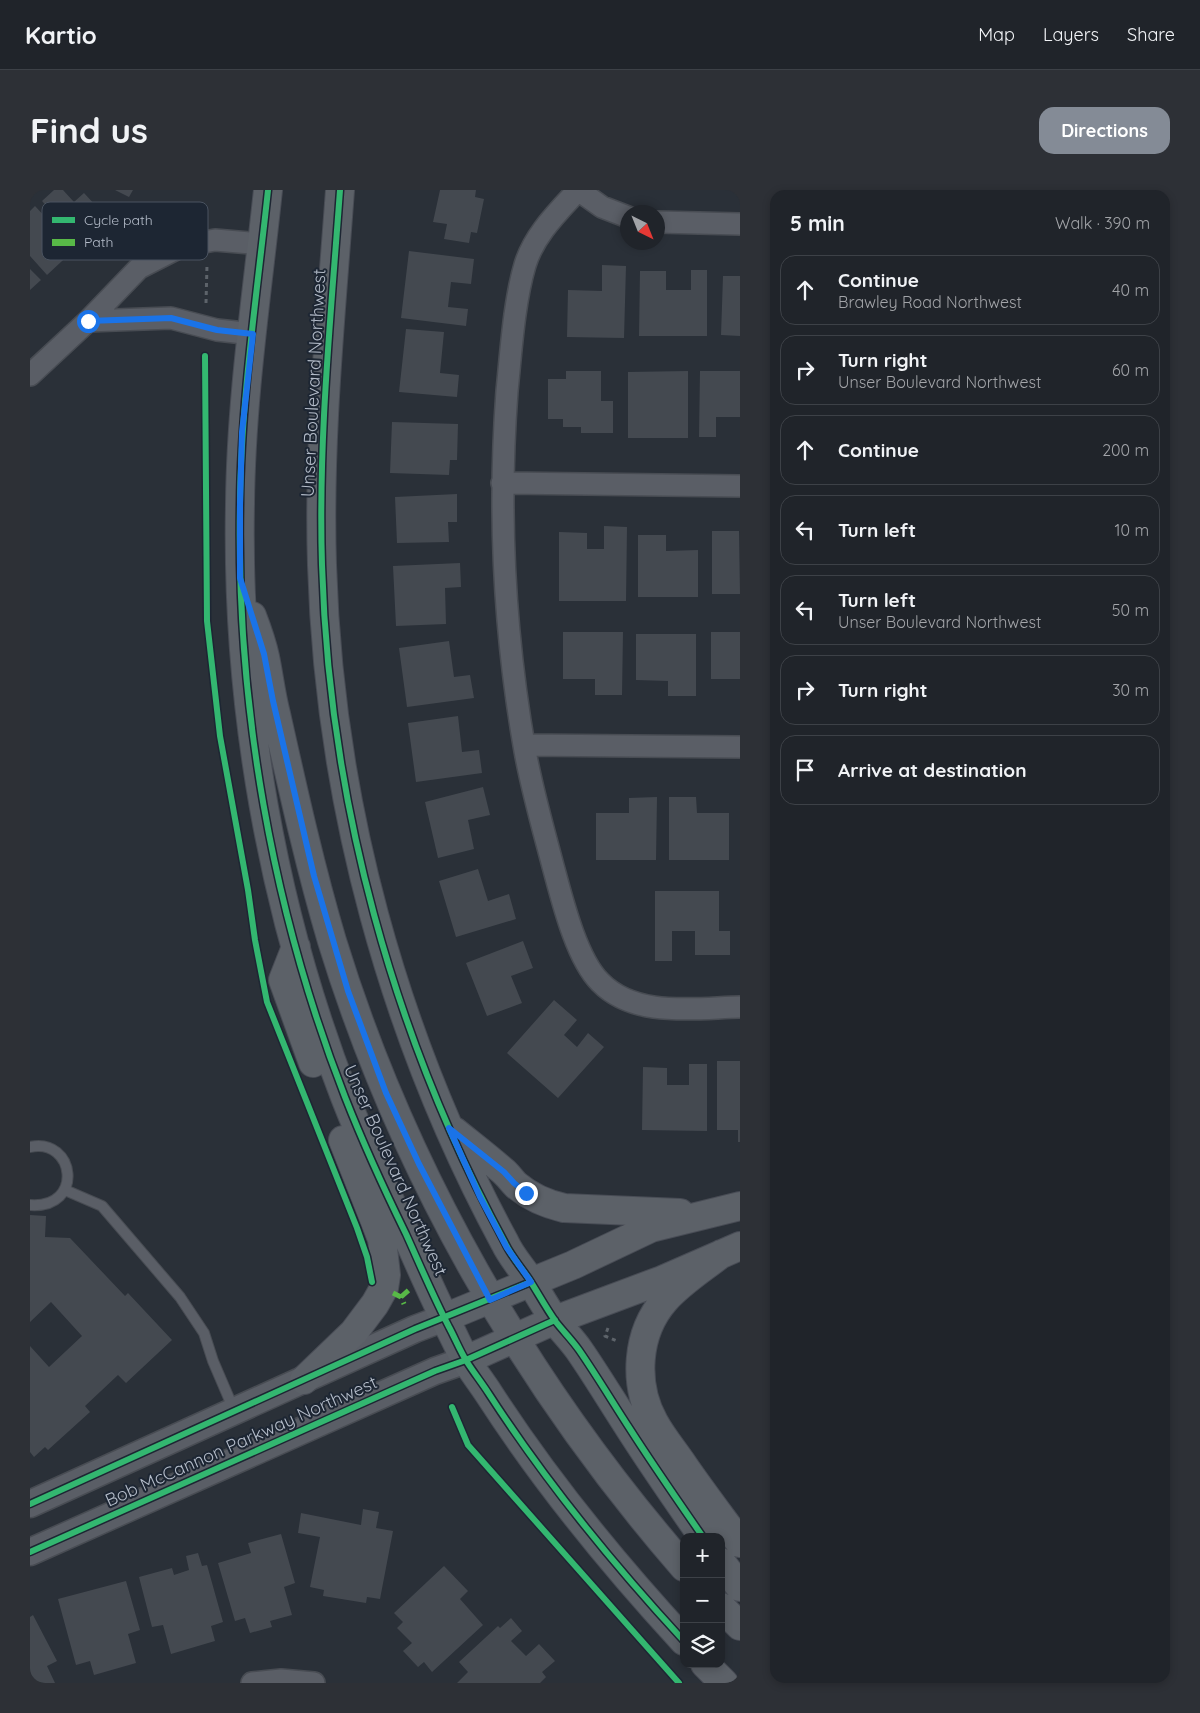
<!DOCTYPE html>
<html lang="en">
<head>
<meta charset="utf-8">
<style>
  :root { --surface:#20242a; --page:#2d3036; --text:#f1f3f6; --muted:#a2a4a8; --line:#3d4147; --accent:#848b96 }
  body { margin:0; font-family:Quicksand,sans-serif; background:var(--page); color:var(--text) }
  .controls { position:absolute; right:15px; bottom:15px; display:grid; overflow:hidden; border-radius:10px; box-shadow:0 2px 8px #0003 }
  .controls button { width:45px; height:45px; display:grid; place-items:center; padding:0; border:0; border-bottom:1px solid var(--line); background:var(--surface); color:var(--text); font:25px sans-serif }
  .compass { position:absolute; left:590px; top:15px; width:45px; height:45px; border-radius:50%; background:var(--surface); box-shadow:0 2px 8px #0003; rotate:137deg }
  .stop { position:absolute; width:15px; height:15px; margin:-11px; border:4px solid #1a73e8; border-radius:50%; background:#fff }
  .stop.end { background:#1a73e8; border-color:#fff; box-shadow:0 1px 5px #0008 }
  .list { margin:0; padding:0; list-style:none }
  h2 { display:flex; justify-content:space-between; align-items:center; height:65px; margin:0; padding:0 20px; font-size:21px }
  h2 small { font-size:16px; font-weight:400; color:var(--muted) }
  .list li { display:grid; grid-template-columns:32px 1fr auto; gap:15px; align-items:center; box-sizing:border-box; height:70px; margin:0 10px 10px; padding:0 10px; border:1px solid var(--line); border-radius:15px }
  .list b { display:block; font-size:19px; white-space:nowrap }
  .list p { margin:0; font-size:16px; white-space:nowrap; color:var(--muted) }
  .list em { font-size:16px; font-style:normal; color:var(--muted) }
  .icon { flex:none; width:28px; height:28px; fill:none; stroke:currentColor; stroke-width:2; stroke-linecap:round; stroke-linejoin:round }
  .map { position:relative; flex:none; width:710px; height:1493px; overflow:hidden; border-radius:15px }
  header { display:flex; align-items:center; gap:30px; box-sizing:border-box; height:70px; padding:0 25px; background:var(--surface); border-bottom:1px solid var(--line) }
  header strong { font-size:24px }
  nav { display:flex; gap:28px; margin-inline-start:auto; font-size:18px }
  .intro { display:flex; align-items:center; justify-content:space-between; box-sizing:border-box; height:120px; padding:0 30px }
  h1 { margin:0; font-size:35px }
  .button { padding:12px 22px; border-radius:15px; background:var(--accent); color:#fff; font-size:18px; font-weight:700 }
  main { display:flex; gap:30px; padding:0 30px }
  aside { flex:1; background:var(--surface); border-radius:15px; box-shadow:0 2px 8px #0003 }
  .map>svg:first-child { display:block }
  .building { fill:#444950 }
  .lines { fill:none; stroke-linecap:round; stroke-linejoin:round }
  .service-casing { stroke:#484c53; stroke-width:12 }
  .minor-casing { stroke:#484c53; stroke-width:24 }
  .tertiary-casing { stroke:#484c53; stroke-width:29 }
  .primary-casing { stroke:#484c55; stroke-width:30 }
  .path { stroke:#5d636a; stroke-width:3; stroke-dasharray:4 4; stroke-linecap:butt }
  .service { stroke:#5a5e66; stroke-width:10 }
  .minor { stroke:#5a5e66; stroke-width:21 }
  .tertiary { stroke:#5a5e66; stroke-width:26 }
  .primary { stroke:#5c6168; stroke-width:28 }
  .quiet { stroke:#58b947; stroke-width:5; stroke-dasharray:10 5; stroke-linecap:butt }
  .cycleway-casing { stroke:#1d2633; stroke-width:9 }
  .cycleway { stroke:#33b770; stroke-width:6 }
  .route { stroke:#1a73e8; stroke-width:6 }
  .labels { text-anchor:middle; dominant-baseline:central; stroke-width:4; stroke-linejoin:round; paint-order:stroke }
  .street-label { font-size:18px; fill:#b4bcc9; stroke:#1d2633 }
  .key { fill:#1d2633; stroke:#4a5360; stroke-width:1 }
  .key-label { font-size:14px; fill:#b4bcc9 }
</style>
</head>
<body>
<header>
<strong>Kartio</strong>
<nav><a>Map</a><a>Layers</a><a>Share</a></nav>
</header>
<div class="intro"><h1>Find us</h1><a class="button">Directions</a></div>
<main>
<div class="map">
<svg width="710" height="1493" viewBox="0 0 710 1493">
  <rect width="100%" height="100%" fill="#2a3038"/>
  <path class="building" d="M 24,0 L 33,0 L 44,12 L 54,3 L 81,32 L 69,43 L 74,48 L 58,62 L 12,11 Z
    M 85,0 L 103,0 L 99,7 Z
    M 410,0 L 446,0 L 445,7 L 454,9 L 447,43 L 441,42 L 439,53 L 414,49 L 417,34 L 403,32 Z
    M 5,16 L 45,59 L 17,85 L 0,66 L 0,21 Z
    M 379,61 L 444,69 L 441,94 L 421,92 L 418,117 L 438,119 L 436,136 L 371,128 Z
    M 572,75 L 596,76 L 594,148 L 537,147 L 538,100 L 572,101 Z
    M 0,79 L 11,90 L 0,100 Z
    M 661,80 L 677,80 L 677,146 L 609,146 L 610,81 L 636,81 L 636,100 L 661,100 Z
    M 693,86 L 710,86 L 710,146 L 691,145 Z
    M 376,139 L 414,142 L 410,183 L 429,185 L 427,207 L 369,202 Z
    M 536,181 L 571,181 L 571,211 L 583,211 L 583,243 L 551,243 L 551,237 L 533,237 L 533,229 L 518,229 L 518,189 L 536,189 Z
    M 658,181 L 658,248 L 598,248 L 598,182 Z
    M 670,181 L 710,181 L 710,227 L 686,227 L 686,247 L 669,247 Z
    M 362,232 L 428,234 L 427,270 L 420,270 L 419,285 L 360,283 Z
    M 427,304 L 427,332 L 418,332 L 419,352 L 367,353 L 365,307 Z
    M 574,336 L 597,337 L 596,411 L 529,411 L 529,342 L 557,343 L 557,359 L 574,359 Z
    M 682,341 L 709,341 L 710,404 L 682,404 Z
    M 608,345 L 636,345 L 636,361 L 668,360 L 668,407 L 608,407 Z
    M 430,373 L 431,397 L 415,398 L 416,434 L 366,436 L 363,376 Z
    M 533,442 L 593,442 L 592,505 L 565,505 L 565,489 L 533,489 Z
    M 681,442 L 710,442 L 710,489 L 681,489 Z
    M 606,444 L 666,444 L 666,506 L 638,506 L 638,491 L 606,490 Z
    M 419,451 L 424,487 L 440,485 L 444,508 L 377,517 L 369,458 Z
    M 428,526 L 432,562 L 449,560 L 452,583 L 386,592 L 378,533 Z
    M 453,597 L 460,625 L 438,630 L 444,659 L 408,668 L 395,612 Z
    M 627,607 L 626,670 L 566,670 L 566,623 L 599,623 L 599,608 Z
    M 639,607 L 666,607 L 667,623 L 699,623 L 699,670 L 639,670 Z
    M 448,679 L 458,711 L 479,704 L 486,729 L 426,747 L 409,691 Z
    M 625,701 L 689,701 L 689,741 L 700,741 L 700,765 L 665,765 L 665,741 L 642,741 L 642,771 L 625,771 Z
    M 493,751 L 503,778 L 481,786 L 492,813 L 457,826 L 436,773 Z
    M 524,810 L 547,830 L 534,845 L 547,857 L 558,843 L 574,857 L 528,908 L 477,863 Z
    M 687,871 L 710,871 L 710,952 L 708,952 L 708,940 L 687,940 Z
    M 659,874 L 677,874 L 677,941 L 612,940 L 613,877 L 637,878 L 637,895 L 659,895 Z
    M 0,1025 L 16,1026 L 15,1047 L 40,1048 L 95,1106 L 98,1103 L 142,1150 L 96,1193 L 88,1185 L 55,1216 L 60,1222 L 18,1260 L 15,1257 L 4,1267 L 0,1262 L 0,1156 L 19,1177 L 52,1146 L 21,1112 L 0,1132 Z
    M 333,1319 L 349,1322 L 346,1338 L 363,1341 L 350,1409 L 337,1407 L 336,1413 L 293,1406 L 294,1400 L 280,1397 L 290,1347 L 268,1343 L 271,1323 L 331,1335 Z
    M 251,1344 L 265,1393 L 254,1397 L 262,1425 L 240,1431 L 242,1437 L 220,1443 L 215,1428 L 205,1431 L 188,1373 L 221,1363 L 218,1353 Z
    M 168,1363 L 172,1376 L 177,1375 L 193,1432 L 181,1436 L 185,1451 L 141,1464 L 133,1435 L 122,1437 L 109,1387 L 142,1378 L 144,1385 L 159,1380 L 156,1366 Z
    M 414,1376 L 438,1401 L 430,1409 L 453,1435 L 402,1482 L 394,1472 L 388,1477 L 373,1461 L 382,1453 L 367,1438 L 373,1432 L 364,1423 Z
    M 96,1391 L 110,1440 L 98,1444 L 106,1473 L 64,1485 L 60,1471 L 46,1475 L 28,1409 Z
    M 3,1425 L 27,1471 L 17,1476 L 25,1493 L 0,1493 L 0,1427 Z
    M 481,1428 L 492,1441 L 481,1451 L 496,1466 L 509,1454 L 525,1471 L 512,1482 L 516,1487 L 510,1493 L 427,1493 L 438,1482 L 429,1472 L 468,1436 L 470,1438 Z"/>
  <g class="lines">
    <defs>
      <path id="service" d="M 0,957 C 45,947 55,1019 0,1015
        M 35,1000 L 72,1016 L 150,1107 L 174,1143 L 183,1171 L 204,1220"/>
      <path id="minor" d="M 548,0 C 527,23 504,45 495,75 C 484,112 481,162 477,201 C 468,322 474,442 495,561 C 502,600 513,638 523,676 C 532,709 546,768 570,792 C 605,828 664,818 710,817
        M 548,0 L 572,17 L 598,27
        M 628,32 L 710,34
        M 58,131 L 141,128 L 187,140 L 223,144
        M 0,185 L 58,131 L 109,78 L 152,56 L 185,50 L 232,54
        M 472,293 L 710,296
        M 495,555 L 710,557
        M 222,1493 L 251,1490 L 284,1493"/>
      <path id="tertiary" d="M 0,1314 L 385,1139 L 414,1128
        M 0,1362 L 405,1181 L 436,1170"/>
      <path id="primary" d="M 238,0 C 227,104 211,209 210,314 C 206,514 242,720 315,907 C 333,953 354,999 376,1044 C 390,1075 403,1106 419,1137 C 425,1148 430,1161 437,1172 C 444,1183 452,1193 459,1204 C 516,1292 583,1374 654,1451
        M 310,0 C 301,125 288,250 292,375 C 299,611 363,846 475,1053 C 481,1066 491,1077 499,1089 C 508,1103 516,1118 526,1132 C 533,1141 542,1150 549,1160 C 567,1186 583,1213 600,1239 C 623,1275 648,1311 673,1347
        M 222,426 C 227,439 232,453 235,467 C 239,486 241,505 246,524 C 263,600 280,677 302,751 C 373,982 496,1195 654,1377
        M 266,757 L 253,790 L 283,873
        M 424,941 C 440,954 457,967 473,981 C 478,985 481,990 486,995 C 500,1007 516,1014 534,1018 L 650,1023
        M 691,1064 C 672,1079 651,1092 635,1110 C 606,1143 603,1194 624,1232 C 632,1247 644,1261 654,1276 C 672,1302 691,1327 710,1353
        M 414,1128 L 543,1075 L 621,1038 L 710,1016
        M 436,1170 L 525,1130 L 632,1090 L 710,1056
        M 274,1190 L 324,1142 L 345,1114 L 354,1098 L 356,1085 L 352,1049 L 313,950
        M 691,1372 L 710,1397
        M 691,1417 L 710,1436
        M 675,1474 L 694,1493"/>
    </defs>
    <use href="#service" class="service-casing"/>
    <use href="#minor" class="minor-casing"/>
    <use href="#tertiary" class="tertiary-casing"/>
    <use href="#primary" class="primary-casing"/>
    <path class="path" d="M 176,113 L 177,75
      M 578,1138 L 575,1146 L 587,1151"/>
    <use href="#service" class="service"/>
    <use href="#minor" class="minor"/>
    <use href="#tertiary" class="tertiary"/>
    <use href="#primary" class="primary"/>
    <path class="quiet" d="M 363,1103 L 371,1107 L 374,1114
      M 371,1107 L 381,1098"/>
    <defs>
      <path id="cycleway" d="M 238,0 C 227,104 211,209 210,314 C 206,514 242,720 315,907 C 333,953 354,999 376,1044 C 390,1075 403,1106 419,1137 C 425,1148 430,1161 437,1172 C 444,1183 452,1193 459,1204 C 516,1292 583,1374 654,1451
        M 310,0 C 301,125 288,250 292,375 C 299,611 363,846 475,1053 C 481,1066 491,1077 499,1089 C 508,1103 516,1118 526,1132 C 533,1141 542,1150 549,1160 C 567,1186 583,1213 600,1239 C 623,1275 648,1311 673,1347
        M 175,166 L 177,431 L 190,546 L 218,700 L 225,750 L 237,812 L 327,1038 L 337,1067 L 342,1092
        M 422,1217 L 438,1255 L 649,1493
        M 0,1314 L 385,1139 L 501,1092
        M 0,1362 L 405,1181 L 436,1170 L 525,1130"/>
    </defs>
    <use href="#cycleway" class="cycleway-casing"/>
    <use href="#cycleway" class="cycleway"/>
  </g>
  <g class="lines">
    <path class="route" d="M 58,131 L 141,128 L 187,140 L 223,144 L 212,242 L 210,315 L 210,388 L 234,464 L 243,511 L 284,686 L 318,801 L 356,903 L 389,974 L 460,1110 L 501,1092 L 477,1058 L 450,1007 L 419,938 L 474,982 L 484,993 L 496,1003"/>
  </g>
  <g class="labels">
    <g class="street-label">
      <text transform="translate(283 193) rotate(-87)">Unser Boulevard Northwest</text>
      <text transform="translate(366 980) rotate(66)">Unser Boulevard Northwest</text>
      <text transform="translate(211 1251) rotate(-24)">Bob McCannon Parkway Northwest</text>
    </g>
  </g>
  <rect x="12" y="12" width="166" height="58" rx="8" class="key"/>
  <rect x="22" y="27" width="23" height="6" fill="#33b770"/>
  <rect x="22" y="49" width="23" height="7" fill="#58b947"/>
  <g class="key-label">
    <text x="54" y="35">Cycle path</text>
    <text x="54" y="57">Path</text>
  </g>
</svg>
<div class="controls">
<button>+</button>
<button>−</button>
<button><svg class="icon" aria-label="layers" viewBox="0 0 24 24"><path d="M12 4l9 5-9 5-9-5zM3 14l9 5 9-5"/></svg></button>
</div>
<svg class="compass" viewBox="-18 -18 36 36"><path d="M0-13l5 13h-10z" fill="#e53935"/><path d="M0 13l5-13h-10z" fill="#a2a4a8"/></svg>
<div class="stop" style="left:58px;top:131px"></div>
<div class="stop end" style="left:496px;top:1003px"></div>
</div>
<aside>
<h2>5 min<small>Walk · 390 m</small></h2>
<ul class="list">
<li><svg class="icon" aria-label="ahead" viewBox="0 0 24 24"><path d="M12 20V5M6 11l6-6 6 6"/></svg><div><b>Continue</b><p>Brawley Road Northwest</p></div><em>40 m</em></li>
<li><svg class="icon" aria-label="right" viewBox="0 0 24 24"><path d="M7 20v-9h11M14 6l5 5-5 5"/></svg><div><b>Turn right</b><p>Unser Boulevard Northwest</p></div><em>60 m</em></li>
<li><svg class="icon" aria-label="ahead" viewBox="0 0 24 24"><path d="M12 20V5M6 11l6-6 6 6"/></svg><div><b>Continue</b></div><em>200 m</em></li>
<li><svg class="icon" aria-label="left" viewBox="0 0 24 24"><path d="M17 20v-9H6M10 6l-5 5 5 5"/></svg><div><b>Turn left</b></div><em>10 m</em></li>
<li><svg class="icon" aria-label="left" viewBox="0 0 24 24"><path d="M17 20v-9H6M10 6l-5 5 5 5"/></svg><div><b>Turn left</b><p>Unser Boulevard Northwest</p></div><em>50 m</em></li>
<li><svg class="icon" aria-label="right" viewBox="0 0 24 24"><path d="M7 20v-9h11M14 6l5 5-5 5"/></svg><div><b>Turn right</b></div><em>30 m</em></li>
<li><svg class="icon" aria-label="arrive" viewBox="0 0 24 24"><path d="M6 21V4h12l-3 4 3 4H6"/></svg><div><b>Arrive at destination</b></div></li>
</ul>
</aside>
</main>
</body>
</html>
